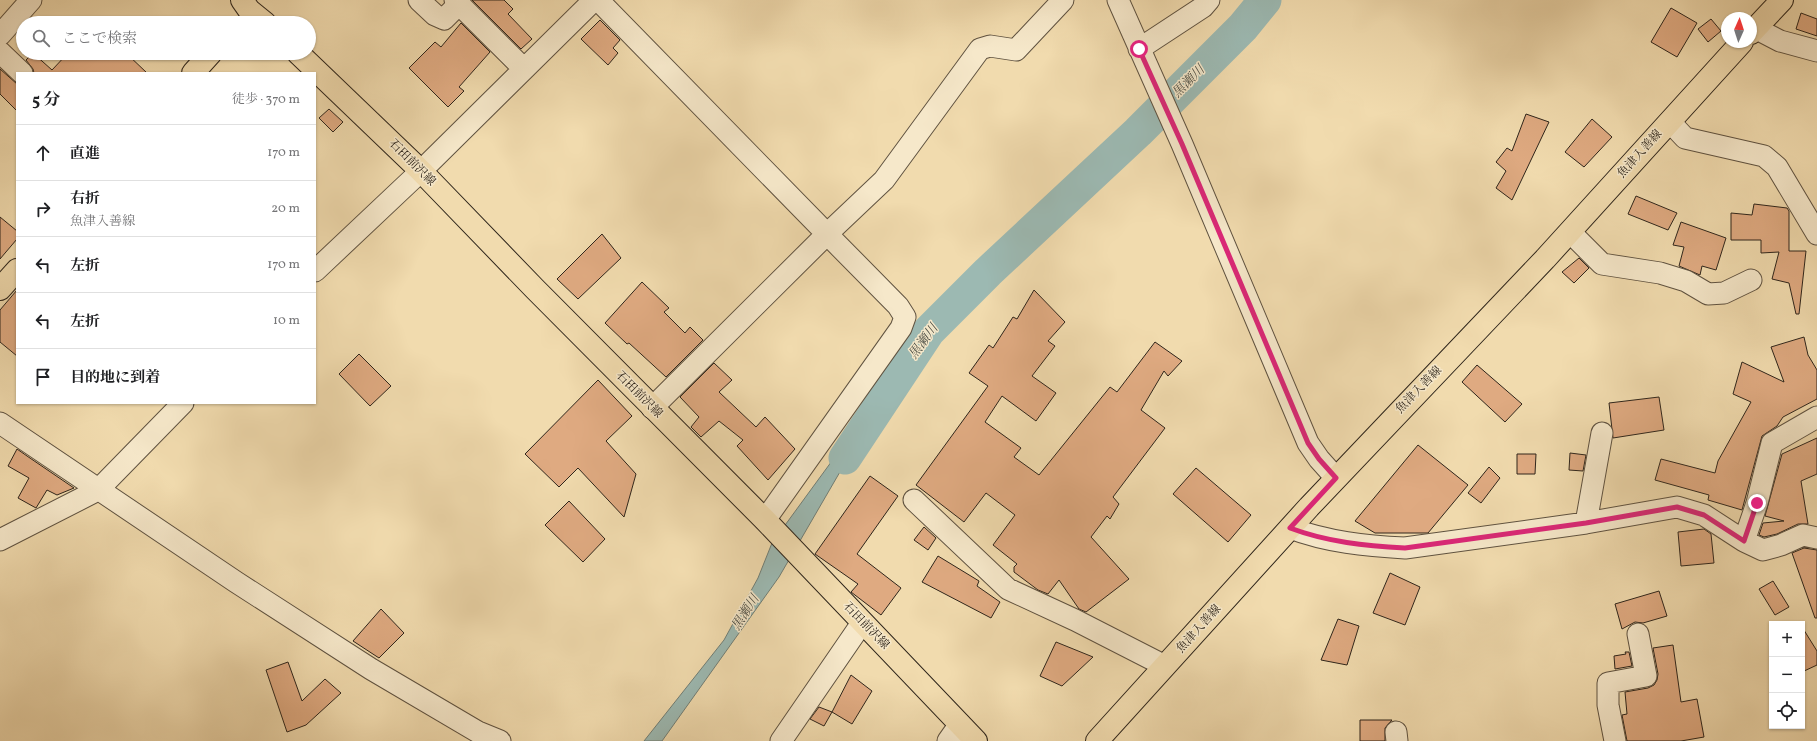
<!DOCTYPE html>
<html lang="ja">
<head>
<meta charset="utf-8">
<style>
  :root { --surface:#fff; --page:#f6f6f6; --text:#202124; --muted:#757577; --line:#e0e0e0 }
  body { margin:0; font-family:Vollkorn,"Noto Serif JP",serif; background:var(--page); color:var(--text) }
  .controls { position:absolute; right:12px; bottom:12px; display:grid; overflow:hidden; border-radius:0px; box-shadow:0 1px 3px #0004 }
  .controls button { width:36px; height:36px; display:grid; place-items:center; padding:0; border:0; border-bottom:1px solid var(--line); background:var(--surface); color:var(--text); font:20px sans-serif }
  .compass { position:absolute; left:1721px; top:12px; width:36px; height:36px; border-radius:50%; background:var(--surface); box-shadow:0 1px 3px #0004; rotate:3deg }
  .stop { position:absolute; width:12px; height:12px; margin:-9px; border:3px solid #db2777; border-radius:50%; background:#fff }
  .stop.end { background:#db2777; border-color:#fff; box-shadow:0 1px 4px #0008 }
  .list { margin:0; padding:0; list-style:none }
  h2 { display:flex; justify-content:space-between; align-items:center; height:52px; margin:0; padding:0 16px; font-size:17px }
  h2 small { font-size:13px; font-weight:400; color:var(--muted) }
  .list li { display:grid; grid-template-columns:26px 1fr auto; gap:12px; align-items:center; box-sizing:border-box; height:56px; padding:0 16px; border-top:1px solid var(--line) }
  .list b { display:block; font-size:15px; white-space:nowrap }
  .list p { margin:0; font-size:13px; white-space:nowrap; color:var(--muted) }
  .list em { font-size:13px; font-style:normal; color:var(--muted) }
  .icon { flex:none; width:22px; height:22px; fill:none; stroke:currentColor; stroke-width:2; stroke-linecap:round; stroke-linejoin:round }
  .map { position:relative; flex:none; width:1817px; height:741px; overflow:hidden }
  .search { position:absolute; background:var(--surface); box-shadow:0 1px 3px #0004; left:16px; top:16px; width:300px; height:44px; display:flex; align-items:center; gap:10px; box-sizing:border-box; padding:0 14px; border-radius:22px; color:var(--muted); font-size:15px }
  .panel { position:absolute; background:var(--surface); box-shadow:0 1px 3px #0004; left:16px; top:72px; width:300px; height:332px; border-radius:0px }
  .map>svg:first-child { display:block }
  .water { fill:#9cb9b2; stroke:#707e76 }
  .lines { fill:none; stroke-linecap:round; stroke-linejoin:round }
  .river { stroke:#9cb9b2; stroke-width:33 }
  .building { fill:#dfaa81; stroke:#2e251b }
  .minor-casing { stroke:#5f5240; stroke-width:23 }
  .major-casing { stroke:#2e251b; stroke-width:24 }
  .minor { stroke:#f6e8ca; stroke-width:21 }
  .major { stroke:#f1dbae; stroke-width:22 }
  .route { stroke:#db2777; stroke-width:5 }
  .labels { text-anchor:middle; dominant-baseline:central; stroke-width:3; stroke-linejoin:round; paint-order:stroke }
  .street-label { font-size:12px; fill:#2e251b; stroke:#f6e8ca }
  .water-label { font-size:13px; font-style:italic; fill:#4f5148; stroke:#f6e8ca }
</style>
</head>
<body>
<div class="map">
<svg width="1817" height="741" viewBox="0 0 1817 741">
  <rect width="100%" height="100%" fill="#f1dbae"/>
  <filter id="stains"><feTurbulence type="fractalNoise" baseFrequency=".005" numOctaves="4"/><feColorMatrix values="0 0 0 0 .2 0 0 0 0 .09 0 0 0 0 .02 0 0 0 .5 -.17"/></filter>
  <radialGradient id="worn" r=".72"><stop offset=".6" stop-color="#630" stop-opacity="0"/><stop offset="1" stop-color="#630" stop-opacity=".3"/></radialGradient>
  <path class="water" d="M 902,365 L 779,577 L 662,741 L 644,741 L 724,640 L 758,578 L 772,543 Z"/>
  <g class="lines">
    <path class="river" d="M 845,458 L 929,331 L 988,272 L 1138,132 L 1243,27 L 1265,0"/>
  </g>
  <path class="building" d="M 472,0 L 504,0 L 513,9 L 508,14 L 532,39 L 521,49 Z
    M 1671,8 L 1697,23 L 1677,57 L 1651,42 Z
    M 1801,13 L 1817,19 L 1817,36 L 1796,29 Z
    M 1711,19 L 1721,31 L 1708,42 L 1698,29 Z
    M 600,20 L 620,40 L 613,48 L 618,53 L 608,65 L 581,39 Z
    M 461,23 L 490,52 L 459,87 L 464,91 L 448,107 L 409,68 L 435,42 L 441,47 Z
    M 33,53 L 52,70 L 68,53 L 126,53 L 147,73 L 34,73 L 33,69 L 26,60 Z
    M 0,69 L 17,84 L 17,111 L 0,94 Z
    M 329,109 L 343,122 L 333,132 L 319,118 Z
    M 1526,114 L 1549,122 L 1512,200 L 1496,188 L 1506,171 L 1496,162 L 1507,148 L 1512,151 Z
    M 1592,119 L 1612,137 L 1584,167 L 1565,152 Z
    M 1636,196 L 1677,213 L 1668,230 L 1628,214 Z
    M 1754,204 L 1787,208 L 1789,211 L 1789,251 L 1806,251 L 1799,314 L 1796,314 L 1789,283 L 1772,279 L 1779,252 L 1761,253 L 1761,240 L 1731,240 L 1731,213 L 1752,215 Z
    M 0,217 L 17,231 L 17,239 L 0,259 Z
    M 1681,222 L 1726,238 L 1716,270 L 1702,266 L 1700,275 L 1679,266 L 1684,247 L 1673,245 Z
    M 602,234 L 621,258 L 578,299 L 557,279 Z
    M 1579,258 L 1589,268 L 1574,283 L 1562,272 Z
    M 642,282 L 669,308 L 664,312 L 685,333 L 690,327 L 703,340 L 666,377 L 629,343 L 627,344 L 605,323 Z
    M 17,290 L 17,356 L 0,342 L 0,310 Z
    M 1034,290 L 1065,322 L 1048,341 L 1055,346 L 1032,376 L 1056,393 L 1036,421 L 1002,396 L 985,422 L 1021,448 L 1014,457 L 1039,475 L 1110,387 L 1117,392 L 1155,342 L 1182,361 L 1168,376 L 1164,371 L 1141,410 L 1165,428 L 1113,497 L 1119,504 L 1110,519 L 1107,516 L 1091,537 L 1129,579 L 1086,612 L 1079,609 L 1059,580 L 1048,594 L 1038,590 L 1014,572 L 1014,567 L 1017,564 L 993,545 L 1015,515 L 986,493 L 964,522 L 916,485 L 988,386 L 969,373 L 989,345 L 993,348 L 1013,317 L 1017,319 Z
    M 1804,337 L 1808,355 L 1817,370 L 1817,399 L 1783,417 L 1777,426 L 1762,436 L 1742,510 L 1708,500 L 1709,495 L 1655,480 L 1661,459 L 1715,473 L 1718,461 L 1751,402 L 1733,394 L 1742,362 L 1784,382 L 1771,347 Z
    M 359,354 L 391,386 L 370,406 L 339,374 Z
    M 714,363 L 732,380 L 719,392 L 756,427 L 765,417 L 795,449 L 768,480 L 737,446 L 743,440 L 719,421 L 701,437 L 691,427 L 699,417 L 680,397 Z
    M 1477,365 L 1522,404 L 1505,422 L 1462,382 Z
    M 598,380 L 632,416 L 606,441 L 636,474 L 624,517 L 578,468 L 559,487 L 525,454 Z
    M 1659,397 L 1664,430 L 1613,438 L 1609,403 Z
    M 1817,438 L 1817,474 L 1801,481 L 1808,524 L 1798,524 L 1777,534 L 1764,537 L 1759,535 L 1763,523 L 1784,521 L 1765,516 L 1782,454 Z
    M 1418,445 L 1468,485 L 1428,533 L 1375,533 L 1355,521 Z
    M 17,449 L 27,456 L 74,488 L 57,495 L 47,490 L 36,508 L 18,498 L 29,478 L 8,466 Z
    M 1570,453 L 1586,455 L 1583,471 L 1569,470 Z
    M 1517,454 L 1536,454 L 1535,474 L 1517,474 Z
    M 1489,467 L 1500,478 L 1481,503 L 1468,493 Z
    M 1196,468 L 1251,515 L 1228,542 L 1173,494 Z
    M 870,476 L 898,496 L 857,554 L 901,588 L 881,615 L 851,592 L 858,584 L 815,554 Z
    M 569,501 L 605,539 L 583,562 L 545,525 Z
    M 924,527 L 936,538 L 928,550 L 914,540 Z
    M 1704,529 L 1711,534 L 1714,563 L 1681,566 L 1678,532 Z
    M 1804,548 L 1817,550 L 1817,618 L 1815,618 L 1792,553 Z
    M 938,556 L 979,581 L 977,586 L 1000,602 L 991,618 L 922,582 Z
    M 1390,573 L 1420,587 L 1405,625 L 1373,613 Z
    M 1773,581 L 1789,607 L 1775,615 L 1759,589 Z
    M 1659,591 L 1667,616 L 1643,623 L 1635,622 L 1622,629 L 1615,604 Z
    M 381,609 L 404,633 L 379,658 L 353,641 Z
    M 1338,619 L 1359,626 L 1347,665 L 1321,660 Z
    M 1802,627 L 1817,651 L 1817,665 L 1802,672 Z
    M 1056,642 L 1093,657 L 1062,686 L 1040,676 Z
    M 1673,645 L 1681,702 L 1697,699 L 1704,737 L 1681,741 L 1627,741 L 1622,715 L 1627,714 L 1625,692 L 1648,688 L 1654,685 L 1657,680 L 1658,674 L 1653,648 Z
    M 1625,652 L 1629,652 L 1632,666 L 1615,669 L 1614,656 L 1626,654 Z
    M 288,662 L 302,701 L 325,679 L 341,693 L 306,725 L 287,732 L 266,670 Z
    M 851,675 L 872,691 L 852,724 L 832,712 Z
    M 819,707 L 832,712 L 824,726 L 810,719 Z
    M 1360,720 L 1392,720 L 1385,728 L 1385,741 L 1360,741 Z"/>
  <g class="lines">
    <defs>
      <path id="minor" d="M 419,0 L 435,15 L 444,19 L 459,4
        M 455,0 L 524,69
        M 598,0 L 827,234 L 652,408
        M 1118,0 L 1182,144 L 1308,443 L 1319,459 L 1336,478
        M 1755,28 L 1780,41 L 1817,51
        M 0,35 L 31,0
        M 1139,49 L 1203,7 L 1209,0
        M 0,52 L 22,73
        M 1670,122 L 1685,138 L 1764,156 L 1777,167 L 1817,234
        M 1570,232 L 1602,264 L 1660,273 L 1686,281 L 1708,294 L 1724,293 L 1751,280
        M 315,271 L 421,171 L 594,0
        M 0,423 L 236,582 L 371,669 L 478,732 L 500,741
        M 914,500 L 1008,589 L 1075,620 L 1165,666
        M 765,520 L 901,328 L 905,317 L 898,306 L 827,234 L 884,180 L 980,49 L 990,46 L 1016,50 L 1063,0
        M 1586,523 L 1602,433
        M 1290,528 C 1327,542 1366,546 1405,548 L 1586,523 L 1677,507 L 1704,515 L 1744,541 L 1757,503 L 1772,443 L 1817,417
        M 0,540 L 98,490 L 183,403
        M 1744,541 L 1763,550 L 1781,545 L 1803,535 L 1817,538
        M 1396,732 L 1397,741
        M 781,741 L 862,623
        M 948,741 L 960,724
        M 1615,741 L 1608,705 L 1608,683 L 1646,676 L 1638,634"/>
      <path id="major" d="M 242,0 L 249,10 L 265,23
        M 1751,33 L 1782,0
        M 298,53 L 421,171 L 535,289 L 765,520 L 976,741
        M 193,73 L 211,53
        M 0,289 L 17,270
        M 1097,741 L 1309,507 L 1545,259 L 1742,42"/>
    </defs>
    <use href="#minor" class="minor-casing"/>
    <use href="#major" class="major-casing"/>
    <use href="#minor" class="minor"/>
    <use href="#major" class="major"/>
  </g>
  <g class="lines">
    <path class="route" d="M 1139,49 L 1182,144 L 1308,443 L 1319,459 L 1336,478 L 1290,528 C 1327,542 1366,546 1405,548 L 1586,523 L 1677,507 L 1704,515 L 1744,541 L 1757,503"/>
  </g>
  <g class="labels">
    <g class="street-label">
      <text transform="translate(1640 154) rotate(-48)">魚津入善線</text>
      <text transform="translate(412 163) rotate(45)">石田前沢線</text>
      <text transform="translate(1419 390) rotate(-46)">魚津入善線</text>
      <text transform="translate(639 395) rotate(45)">石田前沢線</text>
      <text transform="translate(866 626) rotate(46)">石田前沢線</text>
      <text transform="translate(1199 629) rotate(-48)">魚津入善線</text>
    </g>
    <g class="water-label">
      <text transform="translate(1189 82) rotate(-45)">黒瀬川</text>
      <text transform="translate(924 342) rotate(-53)">黒瀬川</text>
      <text transform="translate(746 613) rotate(-57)">黒瀬川</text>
    </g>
  </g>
  <rect width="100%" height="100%" filter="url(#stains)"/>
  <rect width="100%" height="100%" fill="url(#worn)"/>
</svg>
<div class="controls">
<button>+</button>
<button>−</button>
<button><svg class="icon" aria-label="locate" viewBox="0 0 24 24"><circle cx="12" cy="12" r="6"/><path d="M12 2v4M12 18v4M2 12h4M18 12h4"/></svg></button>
</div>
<svg class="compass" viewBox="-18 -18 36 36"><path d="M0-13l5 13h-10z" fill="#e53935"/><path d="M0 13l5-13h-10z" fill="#757577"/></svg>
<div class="stop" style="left:1139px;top:49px"></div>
<div class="stop end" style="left:1757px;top:503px"></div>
<div class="search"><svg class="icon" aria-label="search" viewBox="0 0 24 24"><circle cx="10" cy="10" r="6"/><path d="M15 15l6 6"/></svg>ここで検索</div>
<section class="panel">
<h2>5 分<small>徒歩 · 370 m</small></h2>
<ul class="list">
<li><svg class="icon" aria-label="ahead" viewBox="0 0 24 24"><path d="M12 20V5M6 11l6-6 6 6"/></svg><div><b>直進</b></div><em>170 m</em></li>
<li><svg class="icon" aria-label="right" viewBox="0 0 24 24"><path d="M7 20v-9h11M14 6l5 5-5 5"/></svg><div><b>右折</b><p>魚津入善線</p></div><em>20 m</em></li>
<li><svg class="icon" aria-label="left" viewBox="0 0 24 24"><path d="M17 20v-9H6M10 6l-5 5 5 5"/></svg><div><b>左折</b></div><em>170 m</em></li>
<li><svg class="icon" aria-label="left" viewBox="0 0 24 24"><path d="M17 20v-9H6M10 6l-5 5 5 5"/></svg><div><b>左折</b></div><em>10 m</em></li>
<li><svg class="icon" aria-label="arrive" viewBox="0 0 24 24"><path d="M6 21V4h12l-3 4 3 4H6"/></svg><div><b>目的地に到着</b></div></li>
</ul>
</section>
</div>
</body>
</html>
